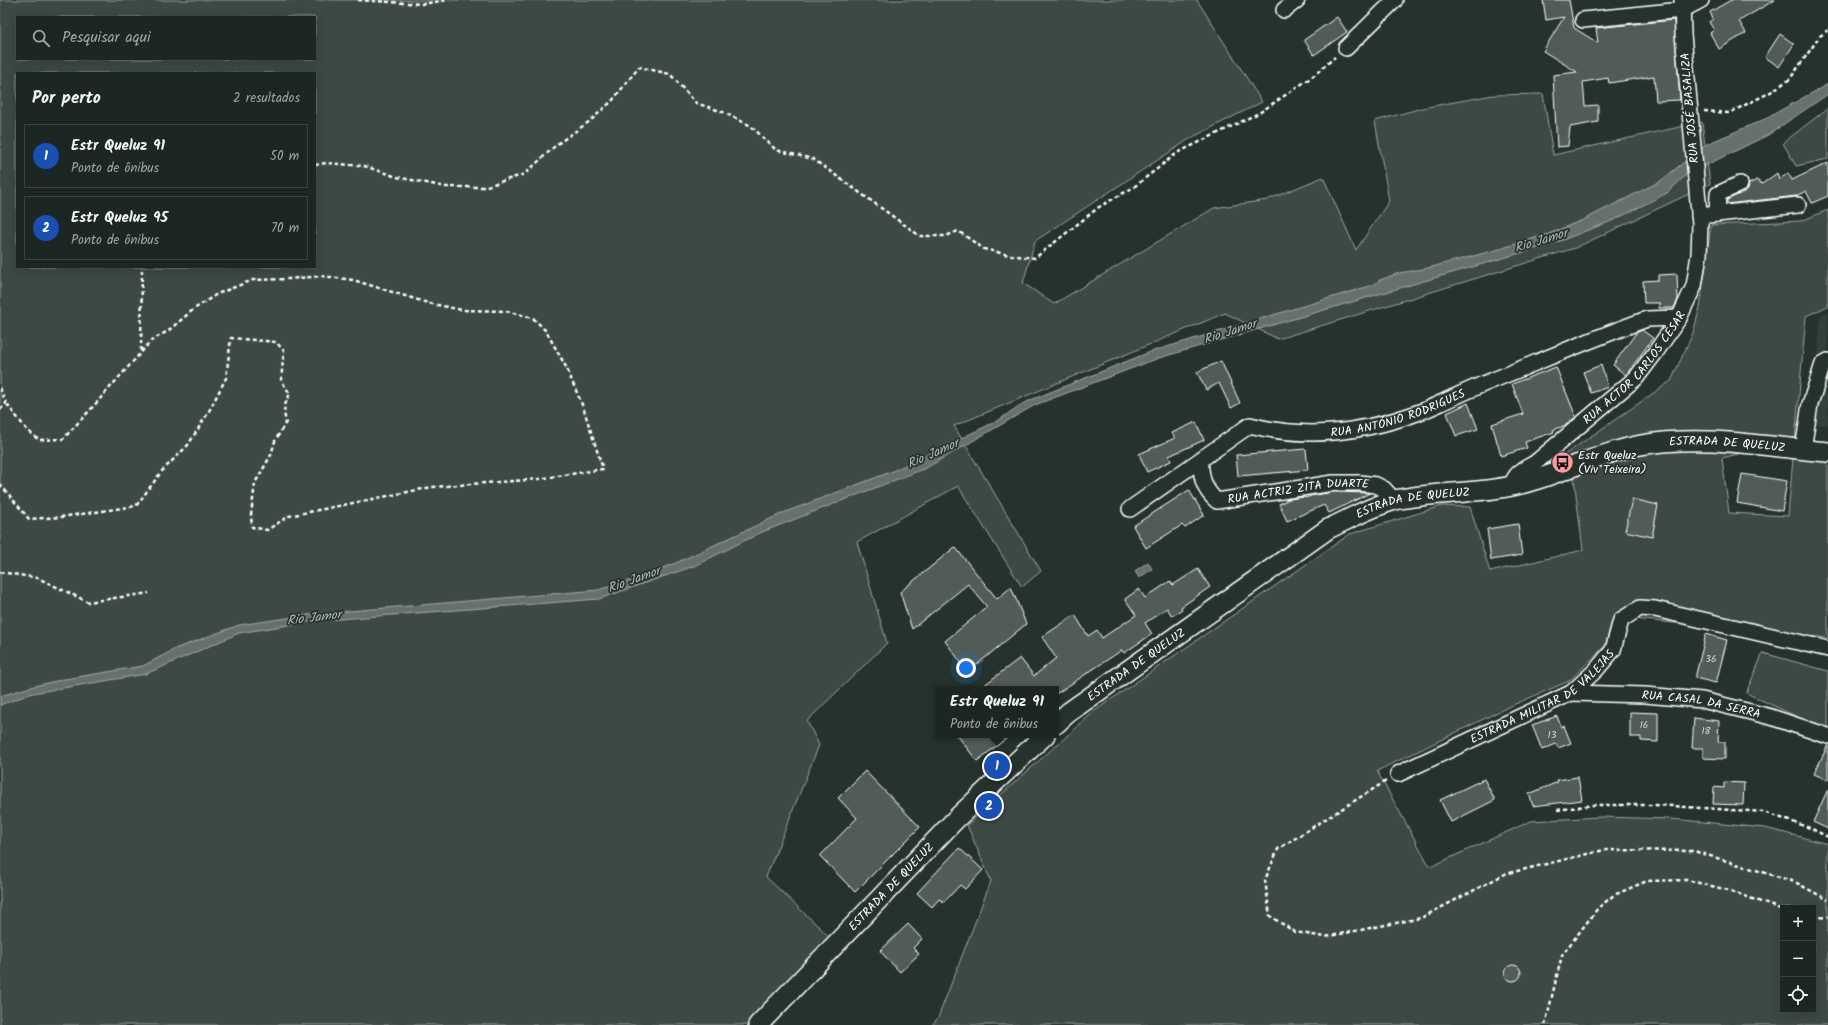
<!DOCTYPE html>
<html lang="pt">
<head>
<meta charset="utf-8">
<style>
  :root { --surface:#1c2622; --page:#29322f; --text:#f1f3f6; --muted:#a0a5a5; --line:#3a4340; --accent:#ff9aa2 }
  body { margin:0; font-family:Kalam,sans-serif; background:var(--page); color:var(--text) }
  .controls { position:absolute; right:12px; bottom:12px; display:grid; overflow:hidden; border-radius:0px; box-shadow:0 2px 10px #0003 }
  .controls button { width:36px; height:36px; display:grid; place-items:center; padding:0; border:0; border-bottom:1px solid var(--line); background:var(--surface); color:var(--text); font:20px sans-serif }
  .you { position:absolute; left:966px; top:668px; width:14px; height:14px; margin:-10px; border:3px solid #fff; border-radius:50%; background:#1a73e8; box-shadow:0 0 0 6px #1a73e833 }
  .badge { display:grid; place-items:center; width:26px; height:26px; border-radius:50%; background:var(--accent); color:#fff; font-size:13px; font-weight:700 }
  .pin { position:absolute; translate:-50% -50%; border:2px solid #fff; box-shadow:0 1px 4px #0006 }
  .popup { position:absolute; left:935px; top:686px; width:124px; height:52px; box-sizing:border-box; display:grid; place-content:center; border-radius:0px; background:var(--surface); filter:drop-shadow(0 1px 3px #0005); font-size:13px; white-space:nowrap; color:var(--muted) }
  .popup b { font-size:15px; color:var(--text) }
  .popup::after { content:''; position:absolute; left:50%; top:100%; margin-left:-8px; border:8px solid transparent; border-top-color:var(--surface) }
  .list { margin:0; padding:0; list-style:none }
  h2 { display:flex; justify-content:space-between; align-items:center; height:52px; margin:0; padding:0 16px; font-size:17px }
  h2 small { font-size:13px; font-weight:400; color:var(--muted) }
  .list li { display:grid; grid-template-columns:26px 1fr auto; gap:12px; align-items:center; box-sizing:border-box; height:64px; margin:0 8px 8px; padding:0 8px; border:1px solid var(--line); border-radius:0px }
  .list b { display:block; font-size:15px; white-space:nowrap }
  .list p { margin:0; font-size:13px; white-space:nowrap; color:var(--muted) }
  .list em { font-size:13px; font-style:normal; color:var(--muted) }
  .icon { flex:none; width:22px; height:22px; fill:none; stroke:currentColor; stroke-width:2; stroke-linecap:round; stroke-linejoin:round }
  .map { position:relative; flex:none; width:1828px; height:1025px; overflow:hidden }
  .search { position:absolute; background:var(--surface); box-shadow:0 2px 10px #0003; left:16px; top:16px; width:300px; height:44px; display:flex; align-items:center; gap:10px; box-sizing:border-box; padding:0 14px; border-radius:0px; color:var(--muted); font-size:15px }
  .panel { position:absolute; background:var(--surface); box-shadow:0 2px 10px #0003; left:16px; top:72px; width:300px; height:196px; border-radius:0px }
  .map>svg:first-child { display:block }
  .built { fill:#333f3a }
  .green { fill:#3e4944; stroke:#9ea4a2; fill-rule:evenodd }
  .water { fill:#67706c; stroke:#a4a9a7 }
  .building { fill:#515c57; stroke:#fff }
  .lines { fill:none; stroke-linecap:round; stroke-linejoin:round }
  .minor-casing { stroke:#fff; stroke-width:18 }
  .major-casing { stroke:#fff; stroke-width:22 }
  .path { stroke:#fff; stroke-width:2.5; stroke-dasharray:4 3; stroke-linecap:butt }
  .minor { stroke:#26332d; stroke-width:15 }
  .major { stroke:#26332d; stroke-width:19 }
  .labels { text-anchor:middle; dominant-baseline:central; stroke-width:3.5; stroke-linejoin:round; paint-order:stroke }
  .number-label { font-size:10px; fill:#d4d6d5 }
  .street-label { font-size:12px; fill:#fff; stroke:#26332d }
  .poi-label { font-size:12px; fill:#fff; stroke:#26332d; text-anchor:start }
  .water-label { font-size:13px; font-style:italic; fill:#b3b8b6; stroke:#26332d }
</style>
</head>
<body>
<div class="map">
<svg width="1828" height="1025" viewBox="0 0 1828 1025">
  <rect width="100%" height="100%" fill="#26332d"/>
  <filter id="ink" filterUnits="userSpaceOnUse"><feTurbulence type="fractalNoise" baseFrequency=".025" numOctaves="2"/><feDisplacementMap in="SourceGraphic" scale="8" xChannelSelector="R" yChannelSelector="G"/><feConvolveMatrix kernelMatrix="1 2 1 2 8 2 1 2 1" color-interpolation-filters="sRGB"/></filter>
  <g filter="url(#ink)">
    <path class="built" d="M 1828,312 L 1828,425 L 1815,425 L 1820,316 Z"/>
    <path class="green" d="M 0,0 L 1197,0 L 1262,102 L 1191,138 L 1035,241 L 1023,283 L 1054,304 L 1214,208 L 1267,200 L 1323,177 L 1356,250 L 1389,201 L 1375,121 L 1422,108 L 1493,95 L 1543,94 L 1553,155 L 1702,122 L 1710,184 L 1575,248 L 1278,339 L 1225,313 L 954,426 L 1041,571 L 1022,587 L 958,486 L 857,542 L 887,643 L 807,721 L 819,745 L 766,877 L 836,943 L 757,1025 L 0,1025 ZM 17,17 L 315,17 L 315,59 L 17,59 ZM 17,73 L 315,73 L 315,267 L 17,267 Z
      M 1828,108 L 1828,159 L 1796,166 L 1783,143 Z
      M 1828,210 L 1828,306 L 1806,316 L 1795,440 L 1722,458 L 1729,513 L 1788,516 L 1793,458 L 1828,456 L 1828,638 L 1613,617 L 1605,646 L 1569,681 L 1506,708 L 1377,771 L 1430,867 L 1531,821 L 1599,817 L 1671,819 L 1765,828 L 1828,844 L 1828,1025 L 932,1025 L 938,1018 L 991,881 L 967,825 L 1096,710 L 1350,534 L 1442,506 L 1470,507 L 1490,572 L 1583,550 L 1574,478 L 1564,455 L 1671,381 L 1693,333 L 1700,307 L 1711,225 L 1801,221 ZM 1783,908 L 1813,908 L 1813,1010 L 1783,1010 Z
      M 1763,653 L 1828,671 L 1828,731 L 1746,693 Z"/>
    <path class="water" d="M 1828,84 L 1828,94 L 1768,135 L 1686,175 L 1667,193 L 1614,220 L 1555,243 L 1159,358 L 1035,405 L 926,468 L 762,532 L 694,566 L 599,599 L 314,621 L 239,633 L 146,674 L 33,693 L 0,705 L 0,696 L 34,686 L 65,679 L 143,666 L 177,648 L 239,625 L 314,614 L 598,590 L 632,580 L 678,562 L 783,513 L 893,471 L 999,420 L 1020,405 L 1033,399 L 1150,352 L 1373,285 L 1380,280 L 1399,273 L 1424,269 L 1496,250 L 1551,233 L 1585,219 L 1659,182 L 1707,144 L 1765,119 Z
      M 1148,562 L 1152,569 L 1139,578 L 1135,571 Z"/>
    <path class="building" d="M 1543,0 L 1569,0 L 1574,28 L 1598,43 L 1596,28 L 1674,20 L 1680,100 L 1656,101 L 1654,76 L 1609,83 L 1608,78 L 1583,82 L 1585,106 L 1598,105 L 1598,122 L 1570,127 L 1568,146 L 1557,147 L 1553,75 L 1577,72 L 1543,51 L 1564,17 L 1546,20 Z
      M 1731,0 L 1775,0 L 1739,21 L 1746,33 L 1719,49 L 1710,33 L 1714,30 L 1709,22 L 1713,19 L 1710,12 Z
      M 1337,17 L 1347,32 L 1314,55 L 1304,40 Z
      M 1780,34 L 1794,44 L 1779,67 L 1765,57 Z
      M 1828,163 L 1828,196 L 1812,203 L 1806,191 L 1796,196 L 1727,204 L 1727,200 L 1744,192 L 1748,189 L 1749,184 L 1757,180 L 1762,184 L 1777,173 L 1779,180 L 1788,173 L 1792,180 Z
      M 1677,274 L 1678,299 L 1674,308 L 1659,308 L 1659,303 L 1644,303 L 1643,281 L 1658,280 L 1658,275 Z
      M 1642,330 L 1653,338 L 1626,375 L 1613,365 L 1636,333 Z
      M 1221,361 L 1240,403 L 1231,408 L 1219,383 L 1206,390 L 1197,372 Z
      M 1601,365 L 1608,387 L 1591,393 L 1583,372 Z
      M 1556,367 L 1576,417 L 1566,425 L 1553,430 L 1554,432 L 1525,442 L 1527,448 L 1501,456 L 1492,424 L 1523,414 L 1512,384 Z
      M 1468,403 L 1478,429 L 1456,436 L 1447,413 Z
      M 1196,422 L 1204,440 L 1169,456 L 1171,461 L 1147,472 L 1139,454 L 1175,438 L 1172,433 Z
      M 1306,449 L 1308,470 L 1238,476 L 1236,455 Z
      M 1742,474 L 1787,481 L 1782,511 L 1737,503 Z
      M 1189,490 L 1204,515 L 1185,528 L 1182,525 L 1146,548 L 1133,526 Z
      M 1333,492 L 1370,493 L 1329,513 L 1324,505 L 1287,521 L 1279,504 L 1289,499 L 1305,497 L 1305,498 L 1311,496 Z
      M 1632,499 L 1658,505 L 1652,537 L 1625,531 Z
      M 1518,524 L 1522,555 L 1491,560 L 1487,529 Z
      M 955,547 L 997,599 L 1011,587 L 1026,624 L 968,672 L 945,641 L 987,607 L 968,584 L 912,629 L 900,592 Z
      M 1198,569 L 1210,587 L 1181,607 L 1182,609 L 1172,616 L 1167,608 L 1145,623 L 1152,634 L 1124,653 L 1122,650 L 1056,694 L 1056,689 L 979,689 L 1020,658 L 1034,676 L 1056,658 L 1042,637 L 1075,615 L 1088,636 L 1097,630 L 1102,638 L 1136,615 L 1125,599 L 1139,589 L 1145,598 L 1170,581 L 1173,585 Z
      M 1706,634 L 1727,640 L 1716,683 L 1695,678 Z
      M 1630,712 L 1658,713 L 1658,742 L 1641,741 L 1641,737 L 1630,737 Z
      M 1557,716 L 1561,727 L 1564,726 L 1571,743 L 1558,748 L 1556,744 L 1542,750 L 1532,725 Z
      M 1694,718 L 1719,721 L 1718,742 L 1725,742 L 1725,759 L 1703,758 L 1703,748 L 1692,748 Z
      M 957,735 L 1011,735 L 977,761 Z
      M 1828,745 L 1828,780 L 1814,774 Z
      M 865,771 L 920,827 L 855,892 L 820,856 L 857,818 L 838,798 Z
      M 1578,777 L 1582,800 L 1533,806 L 1529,794 L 1558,782 L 1557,780 Z
      M 1484,779 L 1495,800 L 1451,822 L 1440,800 Z
      M 1724,782 L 1744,783 L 1743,805 L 1713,804 L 1714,787 L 1724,788 Z
      M 1828,789 L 1828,829 L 1813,822 Z
      M 959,848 L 983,870 L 965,889 L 960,885 L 944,902 L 939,899 L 932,907 L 917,893 Z
      M 908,924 L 922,939 L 913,948 L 919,954 L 900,972 L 880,951 Z
      M1505 973a8 8 0 1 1 16 0a8 8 0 1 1-16 0Z"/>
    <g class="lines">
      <defs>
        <g id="minor">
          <path d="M 1284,10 L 1297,0"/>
          <path d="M 1583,20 L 1682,10 L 1701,0"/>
          <path d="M 1346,48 L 1395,0"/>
          <path d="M 1717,214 L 1718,194 L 1740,184"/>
          <path d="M 1699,216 L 1798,205"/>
          <path d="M 1803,450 L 1810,404 L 1823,364 L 1828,361"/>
          <path id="s1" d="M 1200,461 C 1202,479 1203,489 1217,501 L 1333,483 L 1360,483 L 1376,485 L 1384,489 L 1394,500"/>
          <path id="s2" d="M 1511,486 C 1516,472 1522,470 1535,463 L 1636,378 L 1655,353 L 1679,318 L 1694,286 L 1699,255 L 1700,224 L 1683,34 L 1682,0"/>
          <path id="s3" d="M 1130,509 L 1250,425 C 1310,441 1368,432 1425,410 C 1444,402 1462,393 1481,385 C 1536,363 1591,339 1647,319 L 1679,318"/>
          <path id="s4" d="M 1571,693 L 1645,695 L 1702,700 L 1771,717 L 1828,736"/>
          <path id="s5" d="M 1398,774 L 1571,693 L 1596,670 L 1613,650 L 1621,620 L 1640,608 L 1655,609 L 1828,649"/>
        </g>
        <g id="major">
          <path id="s6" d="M 1056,724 L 1069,712 L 1328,529 C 1349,519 1372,506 1395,500 C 1433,492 1474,494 1512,486 C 1556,477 1597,453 1641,445 C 1703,434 1766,447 1828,452"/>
          <path id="s7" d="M 758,1025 L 957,818 L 1045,735"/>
        </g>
      </defs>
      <use href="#minor" class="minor-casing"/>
      <use href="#major" class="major-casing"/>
      <path class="path" d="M 358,0 L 421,4 L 448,0
        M 1704,111 L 1729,113 L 1769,93 L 1790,79 L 1820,36 L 1828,30
        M 315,165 L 326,163 L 364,166 L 397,177 L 446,187 L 484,187 L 525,174 L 556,145 L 590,121 L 612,101 L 639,67 L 670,74 L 696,103 L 723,112 L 751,126 L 776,150 L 813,159 L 920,236 L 946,236 L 958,231 L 984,249 L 1009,255 L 1035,258 L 1099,207 L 1134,187 L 1177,153 L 1259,113 L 1312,77 L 1335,57
        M 141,351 L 142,267
        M 0,388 L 6,403 L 0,410
        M 0,484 L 29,519 L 61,517 L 136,506 L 162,471 L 188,445 L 208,413 L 226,378 L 231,338 L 276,342 L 284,351 L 281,380 L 290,394 C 284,404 283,411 286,422 L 275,441 L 271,455 L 255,483 L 251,515 L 252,527 L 267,530 L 289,516 L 432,487 L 539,479 L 603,469 L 583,407 L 566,367 L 546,331 L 533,318 L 506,311 L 462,310 L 428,303 L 353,280 L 322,276 L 289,279 L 253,280 L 217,294 L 194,309 L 168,331 L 152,340 L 91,409 L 63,439 L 39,440 L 27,430 L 6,403
        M 0,572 L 38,578 L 88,602 L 149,593
        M 1386,781 L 1278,849 L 1265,880 L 1270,916 L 1295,932 L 1325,937 L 1421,918 L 1505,874 L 1604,850 L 1694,851 L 1795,882 L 1828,900
        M 1557,810 L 1593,805 L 1656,805 L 1764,812 L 1810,828 L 1828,837
        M 1813,918 L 1828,917
        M 1545,1025 L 1562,955 L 1598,908 L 1614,895 L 1647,881 L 1687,880 L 1728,890 L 1783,910"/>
      <use href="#minor" class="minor"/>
      <use href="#major" class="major"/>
    </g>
  </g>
  <defs>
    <symbol id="bus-disc" viewBox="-11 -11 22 22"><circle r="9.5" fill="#ff9aa2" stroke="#26332d"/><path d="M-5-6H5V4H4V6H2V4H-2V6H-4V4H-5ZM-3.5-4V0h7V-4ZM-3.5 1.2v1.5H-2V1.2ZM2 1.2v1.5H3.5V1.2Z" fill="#111"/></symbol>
  </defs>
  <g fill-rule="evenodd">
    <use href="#bus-disc" x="1550" y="450" width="25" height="25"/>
  </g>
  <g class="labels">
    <g class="number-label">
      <text x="1711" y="659">36</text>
      <text x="1644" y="725">16</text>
      <text x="1706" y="731">18</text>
      <text x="1552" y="735">13</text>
    </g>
    <g class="street-label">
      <text transform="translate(1690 108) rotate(-95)">RUA JOSÉ BASALIZA</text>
      <text stroke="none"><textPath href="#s2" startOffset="173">RUA ACTOR CARLOS CÉSAR</textPath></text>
      <text stroke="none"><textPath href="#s3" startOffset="298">RUA ANTÓNIO RODRIGUES</textPath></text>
      <text stroke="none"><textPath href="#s6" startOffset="748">ESTRADA DE QUELUZ</textPath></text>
      <text stroke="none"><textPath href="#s1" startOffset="127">RUA ACTRIZ ZITA DUARTE</textPath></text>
      <text stroke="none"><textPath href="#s6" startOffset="425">ESTRADA DE QUELUZ</textPath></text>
      <text stroke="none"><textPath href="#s6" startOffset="100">ESTRADA DE QUELUZ</textPath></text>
      <text stroke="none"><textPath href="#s5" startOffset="165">ESTRADA MILITAR DE VALEJAS</textPath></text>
      <text stroke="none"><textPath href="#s4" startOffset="131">RUA CASAL DA SERRA</textPath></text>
      <text stroke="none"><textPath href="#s7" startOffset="192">ESTRADA DE QUELUZ</textPath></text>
    </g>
    <g class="poi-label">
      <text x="1578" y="455">Estr Queluz<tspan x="1578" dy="14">(Viv Teixeira)</tspan></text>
    </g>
    <g class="water-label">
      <text transform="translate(1541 241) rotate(-17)">Rio Jamor</text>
      <text transform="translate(1230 332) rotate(-18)">Rio Jamor</text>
      <text transform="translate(933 454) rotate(-24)">Rio Jamor</text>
      <text transform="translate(634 580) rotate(-20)">Rio Jamor</text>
      <text transform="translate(314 618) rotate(-7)">Rio Jamor</text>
    </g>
  </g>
</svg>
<div class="controls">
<button>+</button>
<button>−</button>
<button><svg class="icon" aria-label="locate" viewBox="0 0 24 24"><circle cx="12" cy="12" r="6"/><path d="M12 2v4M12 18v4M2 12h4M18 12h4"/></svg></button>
</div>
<div class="you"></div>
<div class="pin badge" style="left:997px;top:766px;background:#1a4fb4">1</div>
<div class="popup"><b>Estr Queluz 91</b>Ponto de ônibus</div>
<div class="pin badge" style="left:989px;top:806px;background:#1a4fb4">2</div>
<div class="search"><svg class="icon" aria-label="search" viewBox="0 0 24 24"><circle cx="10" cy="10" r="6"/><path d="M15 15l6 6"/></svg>Pesquisar aqui</div>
<section class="panel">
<h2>Por perto<small>2 resultados</small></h2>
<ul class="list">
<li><span class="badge" style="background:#1a4fb4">1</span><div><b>Estr Queluz 91</b><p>Ponto de ônibus</p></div><em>50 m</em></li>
<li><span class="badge" style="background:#1a4fb4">2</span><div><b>Estr Queluz 95</b><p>Ponto de ônibus</p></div><em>70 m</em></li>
</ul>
</section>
</div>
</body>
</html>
